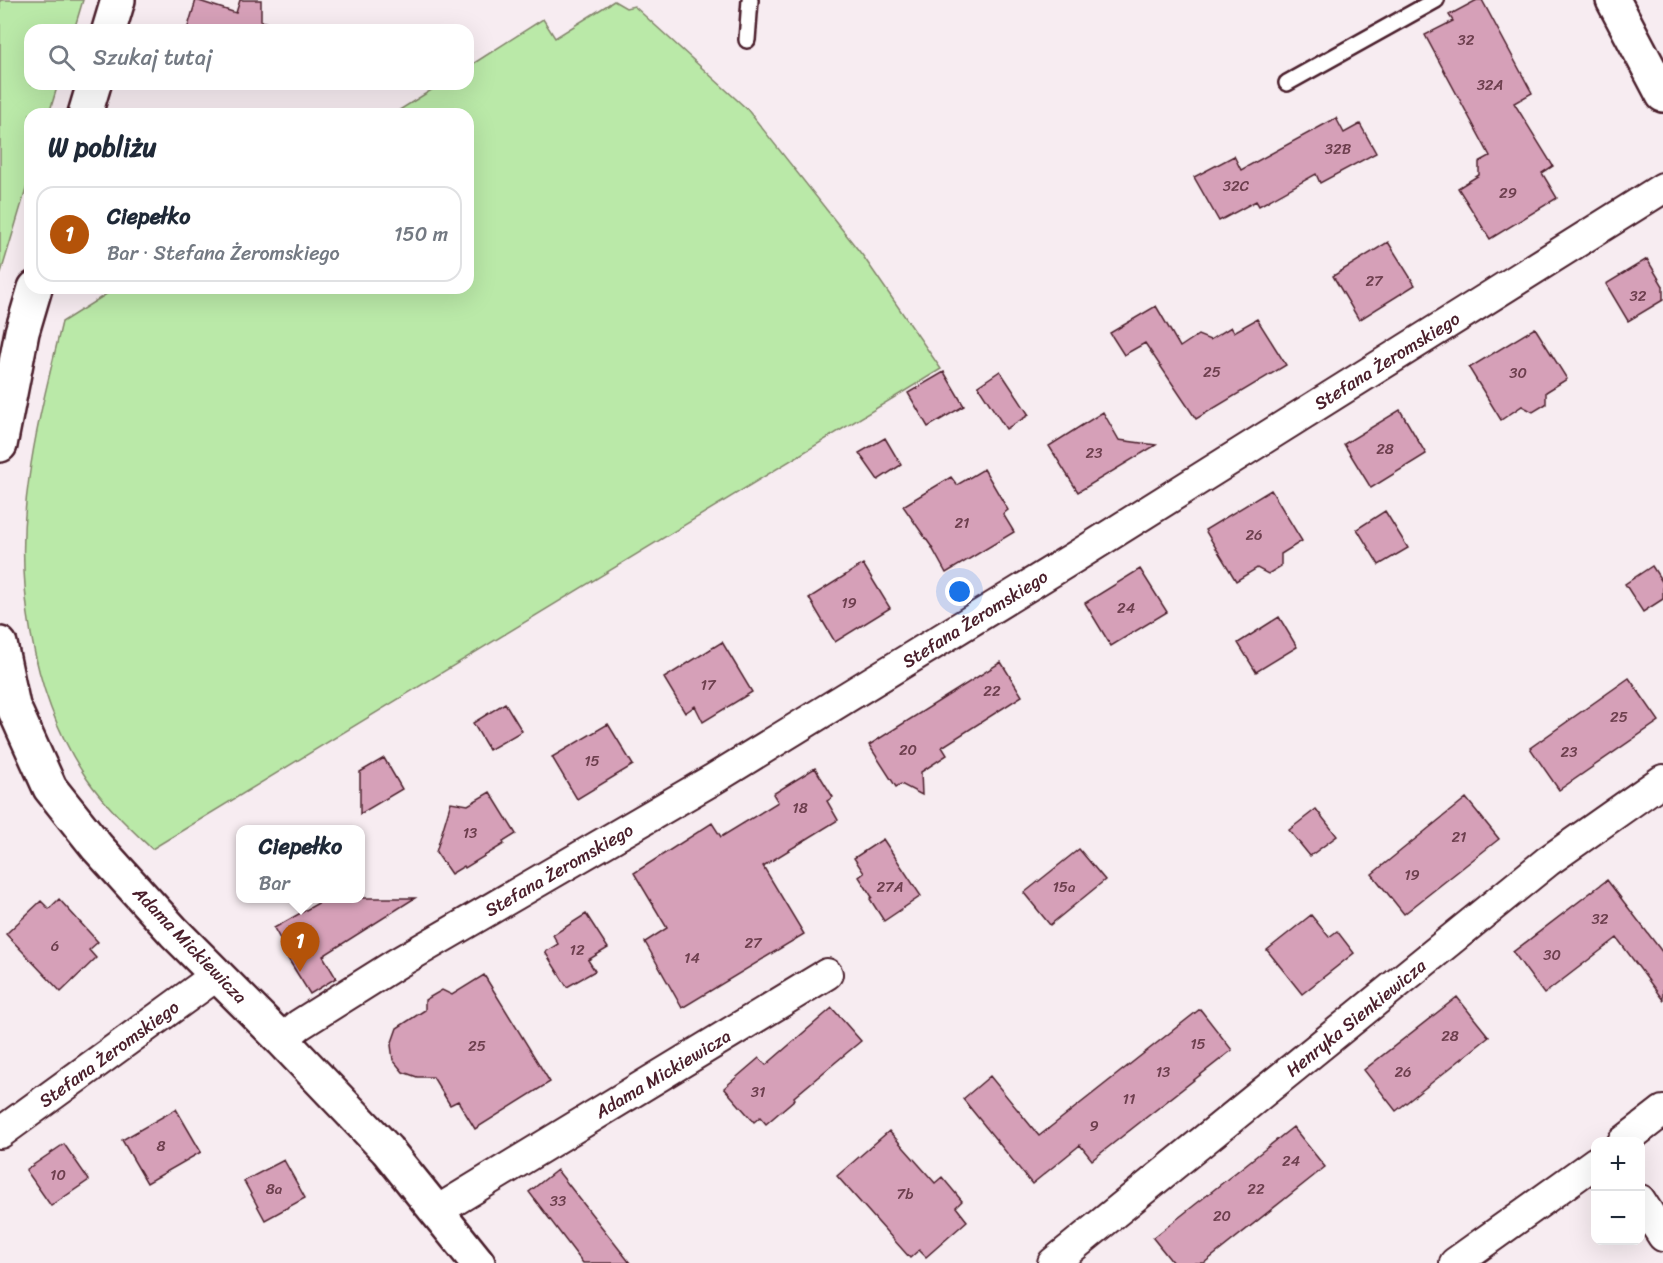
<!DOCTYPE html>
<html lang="pl">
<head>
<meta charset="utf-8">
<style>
  :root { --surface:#fff; --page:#f2f2f3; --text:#1f2937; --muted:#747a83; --line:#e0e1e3; --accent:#b45309 }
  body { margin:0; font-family:Sriracha,sans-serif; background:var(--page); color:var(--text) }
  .controls { position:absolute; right:18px; bottom:18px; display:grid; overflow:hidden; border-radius:12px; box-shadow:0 6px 24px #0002 }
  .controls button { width:54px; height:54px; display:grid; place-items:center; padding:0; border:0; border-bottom:2px solid var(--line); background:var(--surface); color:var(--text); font:30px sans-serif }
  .you { position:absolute; left:960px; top:592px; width:21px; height:21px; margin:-15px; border:4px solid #fff; border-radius:50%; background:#1a73e8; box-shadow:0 0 0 9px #1a73e833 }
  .badge { display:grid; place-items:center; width:39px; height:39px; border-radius:50%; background:var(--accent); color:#fff; font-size:20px; font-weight:700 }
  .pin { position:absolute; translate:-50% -50px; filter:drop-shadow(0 2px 3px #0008) }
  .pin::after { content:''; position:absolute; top:32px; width:21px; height:18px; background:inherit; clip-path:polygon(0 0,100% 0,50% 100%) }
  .popup { position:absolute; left:236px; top:825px; width:129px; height:78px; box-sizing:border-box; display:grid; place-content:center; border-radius:12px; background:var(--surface); filter:drop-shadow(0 2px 4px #0005); font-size:20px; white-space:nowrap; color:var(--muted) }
  .popup b { font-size:22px; color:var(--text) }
  .popup::after { content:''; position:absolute; left:50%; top:100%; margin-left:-12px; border:12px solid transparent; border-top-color:var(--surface) }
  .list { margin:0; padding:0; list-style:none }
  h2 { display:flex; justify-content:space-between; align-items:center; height:78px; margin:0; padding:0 24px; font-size:26px }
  h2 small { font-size:20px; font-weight:400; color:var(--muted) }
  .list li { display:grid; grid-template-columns:39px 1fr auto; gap:18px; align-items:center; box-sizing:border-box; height:96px; margin:0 12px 12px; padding:0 12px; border:2px solid var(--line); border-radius:18px }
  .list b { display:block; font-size:22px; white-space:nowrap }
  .list p { margin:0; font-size:20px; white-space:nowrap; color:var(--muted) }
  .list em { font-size:20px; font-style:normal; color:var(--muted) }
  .icon { flex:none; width:33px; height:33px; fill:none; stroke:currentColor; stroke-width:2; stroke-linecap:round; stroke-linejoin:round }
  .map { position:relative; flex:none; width:1663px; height:1263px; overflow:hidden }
  .search { position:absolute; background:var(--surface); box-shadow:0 6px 24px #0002; left:24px; top:24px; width:450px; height:66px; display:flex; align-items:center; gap:15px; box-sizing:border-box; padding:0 21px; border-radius:18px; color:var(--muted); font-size:22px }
  .panel { position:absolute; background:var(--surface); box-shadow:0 6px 24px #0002; left:24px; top:108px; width:450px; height:186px; border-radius:18px }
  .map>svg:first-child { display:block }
  .green { fill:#bae9a8; stroke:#82846a; stroke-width:1.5 }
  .building { fill:#d6a0b8; stroke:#4a1f2b; stroke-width:1.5 }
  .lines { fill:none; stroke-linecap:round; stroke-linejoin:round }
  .lane-casing { stroke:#4a1f2b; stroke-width:20 }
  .street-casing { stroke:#4a1f2b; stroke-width:34 }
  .secondary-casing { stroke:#4a1f2b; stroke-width:38 }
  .lane { stroke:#fff; stroke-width:15 }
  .street { stroke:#fff; stroke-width:30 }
  .secondary { stroke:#fff; stroke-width:33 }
  .labels { text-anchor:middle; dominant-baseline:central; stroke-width:4.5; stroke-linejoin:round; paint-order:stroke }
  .number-label { font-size:15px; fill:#6d3f4e }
  .street-label { font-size:18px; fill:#4a1f2b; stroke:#fff }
</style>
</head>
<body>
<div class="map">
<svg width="1663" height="1263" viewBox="0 0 1663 1263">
  <rect width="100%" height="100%" fill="#f7ecf1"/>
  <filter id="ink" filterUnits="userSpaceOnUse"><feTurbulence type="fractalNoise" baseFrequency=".0167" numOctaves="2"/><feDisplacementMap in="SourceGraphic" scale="12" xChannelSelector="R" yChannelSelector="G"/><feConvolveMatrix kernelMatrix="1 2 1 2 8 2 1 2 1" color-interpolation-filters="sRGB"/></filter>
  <g filter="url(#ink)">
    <path class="green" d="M 0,0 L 83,0 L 74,30 L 30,30 L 30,84 L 58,84 L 49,114 L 30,114 L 30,176 L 0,276 Z
      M 614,1 L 626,8 L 634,6 L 747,109 L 863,256 L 941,369 L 152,849 C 129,827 105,805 87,779 C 30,694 14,578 29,478 C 36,425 50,374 62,322 L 116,288 L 468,288 L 468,114 L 393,114 L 441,84 L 468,84 L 468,67 L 543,19 L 555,38 Z"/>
    <path class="building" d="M 196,0 L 236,13 L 240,0 L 261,0 L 261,21 L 271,24 L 270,30 L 187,30 Z
      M 1477,0 L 1482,0 L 1532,93 L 1514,103 L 1553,166 L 1542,173 L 1557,198 L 1490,239 L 1458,188 L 1479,175 L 1479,162 L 1490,156 L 1425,35 L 1453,21 L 1449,15 Z
      M 1336,118 L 1344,133 L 1360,124 L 1376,153 L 1320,183 L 1316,174 L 1259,206 L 1256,201 L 1219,221 L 1194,177 L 1234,156 L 1241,170 Z
      M 1388,242 L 1415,285 L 1359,320 L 1333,276 Z
      M 1647,259 L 1663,286 L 1663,300 L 1628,321 L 1606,284 Z
      M 1156,306 L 1180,347 L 1198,335 L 1210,340 L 1231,327 L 1234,332 L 1257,319 L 1286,365 L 1196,419 L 1145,343 L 1124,355 L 1110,333 Z
      M 1535,328 L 1567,379 L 1546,392 L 1546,404 L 1533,412 L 1522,406 L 1501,420 L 1469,368 Z
      M 1000,371 L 1029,415 L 1006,429 L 978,386 Z
      M 944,372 L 964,406 L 928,427 L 908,393 Z
      M 1400,410 L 1426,454 L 1371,488 L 1344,444 Z
      M 1103,412 L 1119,440 L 1156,445 L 1078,492 L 1049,446 Z
      M 885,438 L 901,465 L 878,480 L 859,453 Z
      M 984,469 L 1008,510 L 1003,514 L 1014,532 L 946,573 L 931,546 L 903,506 L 951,477 L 957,485 Z
      M 1271,490 L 1302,541 L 1281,554 L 1281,566 L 1268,574 L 1257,568 L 1236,581 L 1205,530 Z
      M 1385,511 L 1408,548 L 1379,565 L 1357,529 Z
      M 863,564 L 890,608 L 835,642 L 809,598 Z
      M 1652,566 L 1663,583 L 1663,599 L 1643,612 L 1625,584 Z
      M 1140,569 L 1167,612 L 1111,646 L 1085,603 Z
      M 1279,617 L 1297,647 L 1256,672 L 1238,643 Z
      M 722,642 L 752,692 L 703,722 L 695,706 L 685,713 L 664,678 Z
      M 1001,662 L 1022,696 L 942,747 L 947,755 L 921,772 L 922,795 L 901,784 L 896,787 L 869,745 Z
      M 1629,678 L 1659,721 L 1559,790 L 1530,748 Z
      M 505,703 L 522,731 L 489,750 L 473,723 Z
      M 608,724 L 633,765 L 577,799 L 552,757 Z
      M 384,758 L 402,789 L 360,814 L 360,772 Z
      M 815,768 L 833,797 L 827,801 L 838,820 L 763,866 L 804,934 L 682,1008 L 645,942 L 667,928 L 634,873 L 712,823 L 721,837 L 778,802 L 773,794 Z
      M 490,792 L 516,834 L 503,842 L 504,844 L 465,868 L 464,866 L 451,874 L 436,852 L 451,802 L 468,805 Z
      M 1466,798 L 1499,839 L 1404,914 L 1372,874 Z
      M 1316,809 L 1337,836 L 1310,856 L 1289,830 Z
      M 883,839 L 921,896 L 884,921 L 870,899 L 872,897 L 859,877 L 864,873 L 854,858 Z
      M 1079,849 L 1105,880 L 1050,925 L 1024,893 Z
      M 1607,880 L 1663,953 L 1663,1000 L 1617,938 L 1544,994 L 1513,952 Z
      M 327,898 L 415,898 L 323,956 L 336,978 L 310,994 L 287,957 L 289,955 L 274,928 Z
      M 59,899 L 98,942 L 89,950 L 96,958 L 61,992 L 6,934 L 41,901 L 49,909 Z
      M 586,914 L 608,948 L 588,960 L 595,971 L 567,987 L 545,952 L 558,944 L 553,935 Z
      M 1311,915 L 1329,937 L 1337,931 L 1354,953 L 1302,994 L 1267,950 Z
      M 484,975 L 550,1082 L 475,1129 L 458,1101 L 450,1105 L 433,1077 L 417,1077 L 403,1072 L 393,1060 L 391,1045 L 397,1028 L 425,1010 L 425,1000 L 442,990 L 452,995 Z
      M 1457,997 L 1489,1037 L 1396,1111 L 1364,1070 Z
      M 832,1008 L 861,1041 L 794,1097 L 795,1099 L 766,1124 L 760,1117 L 754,1122 L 724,1088 L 759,1058 L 766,1065 Z
      M 1200,1009 L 1232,1050 L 1092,1160 L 1080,1145 L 1032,1184 L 963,1099 L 990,1076 L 1039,1136 Z
      M 176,1109 L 201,1152 L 147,1183 L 122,1140 Z
      M 1293,1127 L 1325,1167 L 1204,1263 L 1173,1263 L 1153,1238 Z
      M 889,1131 L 935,1183 L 942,1177 L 962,1201 L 956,1207 L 967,1221 L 926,1257 L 919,1250 L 910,1258 L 837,1176 Z
      M 64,1144 L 89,1180 L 51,1206 L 26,1170 Z
      M 284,1160 L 305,1198 L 265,1220 L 244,1181 Z
      M 557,1170 L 630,1263 L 583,1263 L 529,1192 Z"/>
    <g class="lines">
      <defs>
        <path id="lane" d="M 747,40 L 750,0
          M 1287,83 L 1436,0"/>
        <path id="street" d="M 282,1040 L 299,1025 L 396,964 L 712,780 L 1075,557 L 1663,188
          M 0,1133 L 217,975
          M 1623,1142 L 1663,1111
          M 1640,1200 L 1663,1236
          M 437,1211 L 827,974
          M 1053,1263 L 1548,861 L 1663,780
          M 1455,1263 L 1596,1162"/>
        <path id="secondary" d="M 1613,0 L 1663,95
          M 109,30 L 118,0
          M 85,114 L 94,84
          M 0,445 L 22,332 L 35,288
          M 0,644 L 13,706 L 50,788 L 97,847 L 174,932 L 282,1040 L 387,1150 L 478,1263"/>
      </defs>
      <use href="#lane" class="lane-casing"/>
      <use href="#street" class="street-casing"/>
      <use href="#secondary" class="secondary-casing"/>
      <use href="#lane" class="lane"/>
      <use href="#street" class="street"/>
      <use href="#secondary" class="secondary"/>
    </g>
  </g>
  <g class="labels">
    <g class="number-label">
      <text x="1466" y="40">32</text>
      <text x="1490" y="85">32A</text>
      <text x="1338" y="149">32B</text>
      <text x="1236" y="186">32C</text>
      <text x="1508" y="193">29</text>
      <text x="1374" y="281">27</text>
      <text x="1638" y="296">32</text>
      <text x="1212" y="372">25</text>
      <text x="1518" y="373">30</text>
      <text x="1385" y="449">28</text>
      <text x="1094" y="453">23</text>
      <text x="962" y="523">21</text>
      <text x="1254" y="535">26</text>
      <text x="849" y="603">19</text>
      <text x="1126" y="608">24</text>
      <text x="708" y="685">17</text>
      <text x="992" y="691">22</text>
      <text x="1619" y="717">25</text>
      <text x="908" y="750">20</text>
      <text x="1569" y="752">23</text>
      <text x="592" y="761">15</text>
      <text x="800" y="808">18</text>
      <text x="470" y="833">13</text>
      <text x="1459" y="837">21</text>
      <text x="1412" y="875">19</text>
      <text x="890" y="887">27A</text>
      <text x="1064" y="887">15a</text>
      <text x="1600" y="919">32</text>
      <text x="753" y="943">27</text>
      <text x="55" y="946">6</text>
      <text x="577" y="950">12</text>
      <text x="1552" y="955">30</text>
      <text x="692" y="958">14</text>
      <text x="1450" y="1036">28</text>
      <text x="1198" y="1044">15</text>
      <text x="477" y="1046">25</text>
      <text x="1163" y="1072">13</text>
      <text x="1403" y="1072">26</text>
      <text x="758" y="1092">31</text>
      <text x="1129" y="1099">11</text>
      <text x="1094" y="1126">9</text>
      <text x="161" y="1146">8</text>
      <text x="1291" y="1161">24</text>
      <text x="58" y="1175">10</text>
      <text x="274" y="1189">8a</text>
      <text x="1256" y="1189">22</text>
      <text x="905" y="1194">7b</text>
      <text x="558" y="1201">33</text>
      <text x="1222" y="1216">20</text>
    </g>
    <g class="street-label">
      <text transform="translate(1387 361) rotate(-32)">Stefana Żeromskiego</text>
      <text transform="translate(975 619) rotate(-32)">Stefana Żeromskiego</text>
      <text transform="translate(559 870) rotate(-30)">Stefana Żeromskiego</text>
      <text transform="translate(190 945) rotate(46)">Adama Mickiewicza</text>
      <text transform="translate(1356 1018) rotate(-39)">Henryka Sienkiewicza</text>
      <text transform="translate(109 1054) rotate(-36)">Stefana Żeromskiego</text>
      <text transform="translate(663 1074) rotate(-31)">Adama Mickiewicza</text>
    </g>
  </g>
</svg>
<div class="controls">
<button>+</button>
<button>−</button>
</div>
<div class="you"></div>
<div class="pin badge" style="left:300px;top:972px">1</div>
<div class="popup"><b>Ciepełko</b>Bar</div>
<div class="search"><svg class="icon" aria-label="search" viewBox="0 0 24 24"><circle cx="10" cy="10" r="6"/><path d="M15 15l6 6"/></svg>Szukaj tutaj</div>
<section class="panel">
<h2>W pobliżu<small></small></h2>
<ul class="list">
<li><span class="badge">1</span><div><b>Ciepełko</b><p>Bar · Stefana Żeromskiego</p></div><em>150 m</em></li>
</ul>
</section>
</div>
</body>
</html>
